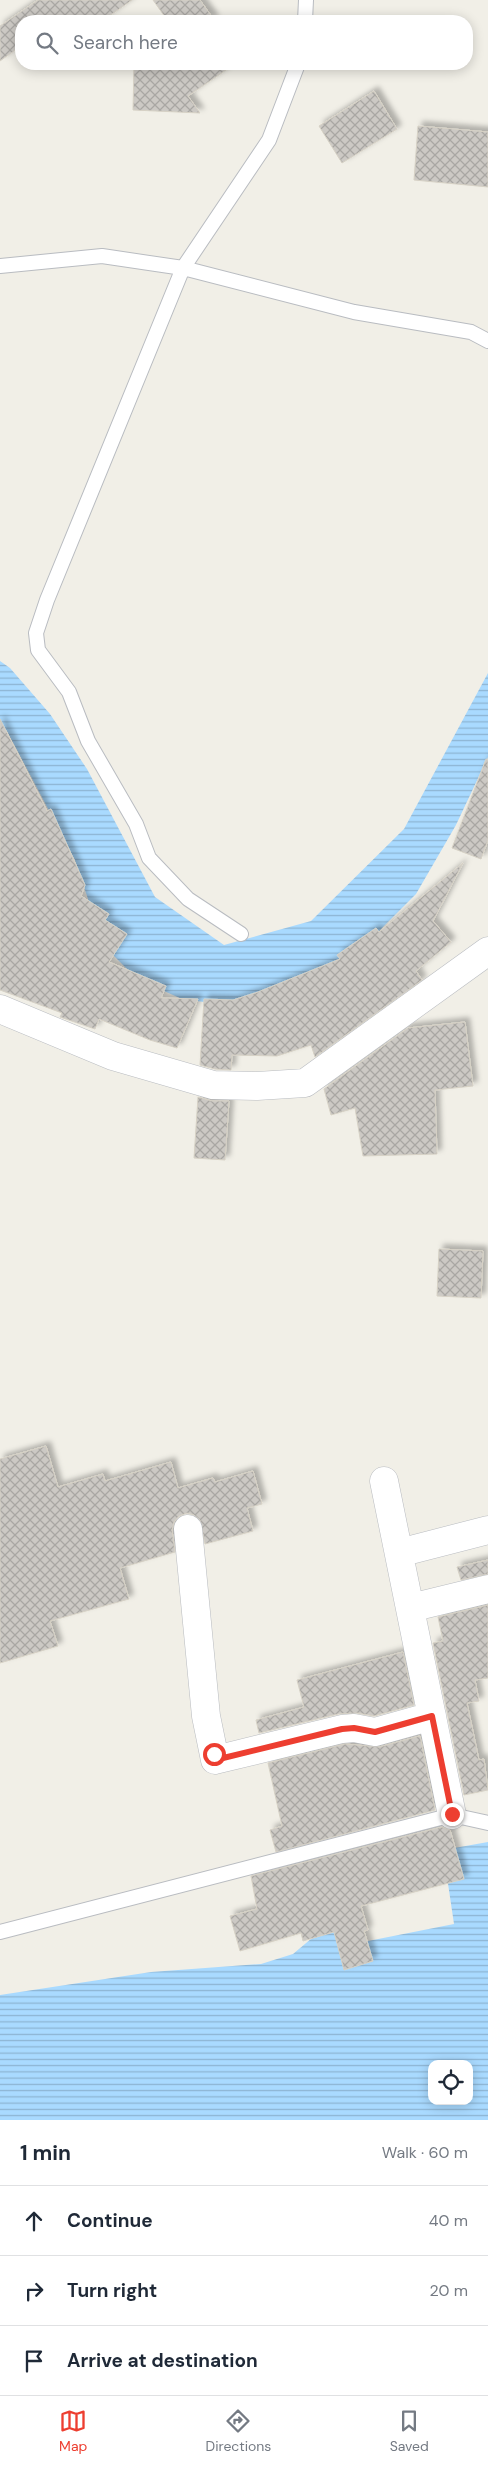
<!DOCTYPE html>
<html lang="en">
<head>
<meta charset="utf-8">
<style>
  :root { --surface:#fff; --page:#f2f2f3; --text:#1f2937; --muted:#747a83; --line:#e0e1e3; --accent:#ed3e30 }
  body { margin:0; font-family:"DM Sans",sans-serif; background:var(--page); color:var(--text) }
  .controls { position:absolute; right:15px; bottom:15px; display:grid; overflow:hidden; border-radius:10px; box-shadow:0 2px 12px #0003 }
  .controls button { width:45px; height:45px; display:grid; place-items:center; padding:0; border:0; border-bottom:1px solid var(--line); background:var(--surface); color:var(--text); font:25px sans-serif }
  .stop { position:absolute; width:15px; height:15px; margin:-11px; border:4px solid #ed3e30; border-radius:50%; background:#fff }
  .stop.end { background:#ed3e30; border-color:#fff; box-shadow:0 1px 5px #0008 }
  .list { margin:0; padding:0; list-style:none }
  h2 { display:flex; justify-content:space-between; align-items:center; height:65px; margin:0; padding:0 20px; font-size:21px }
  h2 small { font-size:16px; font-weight:400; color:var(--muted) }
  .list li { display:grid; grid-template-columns:32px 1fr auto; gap:15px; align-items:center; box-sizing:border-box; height:70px; padding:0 20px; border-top:1px solid var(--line) }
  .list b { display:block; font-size:19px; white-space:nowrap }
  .list em { font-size:16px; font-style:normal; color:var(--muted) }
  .icon { flex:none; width:28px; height:28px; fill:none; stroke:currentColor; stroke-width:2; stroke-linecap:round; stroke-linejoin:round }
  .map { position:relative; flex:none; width:488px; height:2120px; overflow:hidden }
  .search { position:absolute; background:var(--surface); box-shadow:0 2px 12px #0003; left:15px; right:15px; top:15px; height:55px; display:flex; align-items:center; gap:12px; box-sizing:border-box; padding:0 18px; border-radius:20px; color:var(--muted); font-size:19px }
  .sheet { height:275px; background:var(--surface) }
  nav { display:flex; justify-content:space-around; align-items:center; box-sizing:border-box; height:70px; border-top:1px solid var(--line); background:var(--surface); font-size:14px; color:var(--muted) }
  nav a { display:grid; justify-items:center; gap:2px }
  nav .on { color:var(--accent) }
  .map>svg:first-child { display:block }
  .water { fill:url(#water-rules); fill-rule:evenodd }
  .building { fill:url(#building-cross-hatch); stroke:#d6d1c5; filter:url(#shadow) }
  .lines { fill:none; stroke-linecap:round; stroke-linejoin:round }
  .lane-casing { stroke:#b9bcc1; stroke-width:16 }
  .street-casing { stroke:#b9bcc1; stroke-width:29 }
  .lane { stroke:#fff; stroke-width:14 }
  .street { stroke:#fff; stroke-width:28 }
  .route { stroke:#ed3e30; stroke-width:6 }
</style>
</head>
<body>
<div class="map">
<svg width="488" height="2120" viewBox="0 0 488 2120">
  <defs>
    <pattern id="water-rules" width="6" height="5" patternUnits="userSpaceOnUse" patternTransform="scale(1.25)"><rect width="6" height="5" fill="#a9daff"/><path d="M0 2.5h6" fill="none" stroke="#8db4d2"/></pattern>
    <pattern id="building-cross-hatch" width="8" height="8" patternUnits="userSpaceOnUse" patternTransform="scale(1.25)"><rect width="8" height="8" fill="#ccc9c4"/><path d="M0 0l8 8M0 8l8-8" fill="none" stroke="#a9a7a3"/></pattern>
    <filter id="shadow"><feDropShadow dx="4.5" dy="-4.5" stdDeviation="2.5" flood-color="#0004"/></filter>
  </defs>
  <rect width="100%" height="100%" fill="#f1efe7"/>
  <path class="water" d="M 0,661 L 10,668 L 50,714 L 87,769 L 155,897 L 224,945 L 311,921 L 404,829 L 488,673 L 488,757 L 456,825 L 416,894 L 370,940 L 319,971 L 226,1005 L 182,999 L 137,979 L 110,952 L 91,908 L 75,860 L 7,731 L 0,724 Z
    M 488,1842 L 488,2120 L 0,2120 L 0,1995 L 151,1972 L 261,1964 L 293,1954 L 324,1928 L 349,1930 L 358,1943 L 454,1924 L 443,1850 ZM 432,2064 L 469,2064 L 469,2101 L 432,2101 Z"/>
  <path class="building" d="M 38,0 L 132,0 L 102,21 L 21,21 L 21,46 L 0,61 L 0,26 Z
    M 153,0 L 200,0 L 215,21 L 168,21 Z
    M 147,64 L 235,64 L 188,96 L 200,113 L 133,110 L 134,65 Z
    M 374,91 L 397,129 L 342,163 L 319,126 Z
    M 418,126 L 488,132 L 488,187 L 414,180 Z
    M 0,719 L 47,811 L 51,809 L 85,885 L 81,896 L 109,914 L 105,920 L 127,934 L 109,962 L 166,986 L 161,998 L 198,999 L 177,1048 L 150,1040 L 99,1019 L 95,1029 L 60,1017 L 62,1013 L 0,990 Z
    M 486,759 L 488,760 L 488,840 L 481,859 L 452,848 Z
    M 463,863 L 433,921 L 451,942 L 416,971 L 422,980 L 315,1057 L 311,1045 L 277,1056 L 232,1055 L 231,1070 L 215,1069 L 200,1065 L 204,999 L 233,1000 L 258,992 L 340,959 L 337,955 L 376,928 L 379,932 Z
    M 465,1022 L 473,1086 L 435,1090 L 437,1154 L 363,1156 L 355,1108 L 331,1115 L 324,1089 L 408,1028 Z
    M 198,1097 L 212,1101 L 229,1101 L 225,1160 L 194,1158 Z
    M 439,1249 L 483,1251 L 481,1298 L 437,1296 Z
    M 46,1446 L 58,1487 L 103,1474 L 105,1481 L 171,1462 L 178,1488 L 213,1478 L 215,1482 L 253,1471 L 262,1504 L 247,1508 L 253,1531 L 205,1544 L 200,1520 L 194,1515 L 187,1513 L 179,1516 L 174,1522 L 172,1530 L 175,1552 L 120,1568 L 129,1599 L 50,1621 L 58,1646 L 0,1663 L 0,1459 Z
    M 488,1560 L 488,1574 L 461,1580 L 457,1567 Z
    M 488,1605 L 488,1678 L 475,1680 L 479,1701 L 467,1703 L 479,1760 L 484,1759 L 488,1790 L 464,1795 L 433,1643 L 443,1641 L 438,1617 Z
    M 403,1652 L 414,1705 L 374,1716 L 357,1713 L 338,1714 L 259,1733 L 256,1720 L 304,1707 L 297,1680 Z
    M 420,1736 L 435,1810 L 276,1852 L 270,1830 L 282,1826 L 268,1763 L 345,1744 L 379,1747 Z
    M 442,1827 L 450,1830 L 464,1879 L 361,1906 L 368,1930 L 364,1931 L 373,1961 L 344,1970 L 334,1932 L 303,1941 L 301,1933 L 240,1951 L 230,1916 L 257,1909 L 251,1876 Z"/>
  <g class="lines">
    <defs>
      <path id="lane" d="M 305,21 L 306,0
        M 0,266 L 102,256 L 183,268 L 354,312 L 471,332 L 488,341
        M 241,934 L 188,899 L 149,858 L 136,824 L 88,741 L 69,692 L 38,650 L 36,633 L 47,600 L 183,268 L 269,140 L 298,64
        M 0,1932 L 452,1815 L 488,1823"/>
      <path id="street" d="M 0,1009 L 113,1056 L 213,1085 L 257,1086 L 305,1083 L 488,951
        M 384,1481 L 452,1815
        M 188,1529 L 206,1716 L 215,1760 L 342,1729 L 354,1728 L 375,1732 L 432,1716
        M 399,1553 L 488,1530
        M 410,1608 L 488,1589"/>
    </defs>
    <use href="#lane" class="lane-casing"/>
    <use href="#street" class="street-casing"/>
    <use href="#lane" class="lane"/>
    <use href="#street" class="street"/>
  </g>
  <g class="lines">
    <path class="route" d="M 214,1754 L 215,1760 L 342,1729 L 354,1728 L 375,1732 L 432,1716 L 452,1814"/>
  </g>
</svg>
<div class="controls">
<button><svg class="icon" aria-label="locate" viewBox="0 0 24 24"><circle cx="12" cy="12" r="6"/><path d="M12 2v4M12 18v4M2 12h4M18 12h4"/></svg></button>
</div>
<div class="stop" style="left:214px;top:1754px"></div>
<div class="stop end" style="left:452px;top:1814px"></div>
<div class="search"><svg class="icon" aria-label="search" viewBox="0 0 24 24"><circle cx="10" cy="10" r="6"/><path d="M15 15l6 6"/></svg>Search here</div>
</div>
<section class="sheet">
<h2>1 min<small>Walk · 60 m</small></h2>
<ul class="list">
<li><svg class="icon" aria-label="ahead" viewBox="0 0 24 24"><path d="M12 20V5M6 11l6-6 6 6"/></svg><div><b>Continue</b></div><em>40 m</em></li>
<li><svg class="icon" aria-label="right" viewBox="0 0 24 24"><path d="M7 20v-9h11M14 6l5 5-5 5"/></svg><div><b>Turn right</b></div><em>20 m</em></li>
<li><svg class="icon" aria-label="arrive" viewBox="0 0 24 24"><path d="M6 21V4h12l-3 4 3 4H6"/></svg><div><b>Arrive at destination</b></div></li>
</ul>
</section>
<nav>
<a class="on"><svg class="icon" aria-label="map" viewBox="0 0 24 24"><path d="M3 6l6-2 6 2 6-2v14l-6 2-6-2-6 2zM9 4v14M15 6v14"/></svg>Map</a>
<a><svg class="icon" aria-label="directions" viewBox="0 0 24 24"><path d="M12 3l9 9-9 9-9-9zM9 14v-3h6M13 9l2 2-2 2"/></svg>Directions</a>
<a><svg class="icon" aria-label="saved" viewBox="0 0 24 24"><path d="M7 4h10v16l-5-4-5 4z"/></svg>Saved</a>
</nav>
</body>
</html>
